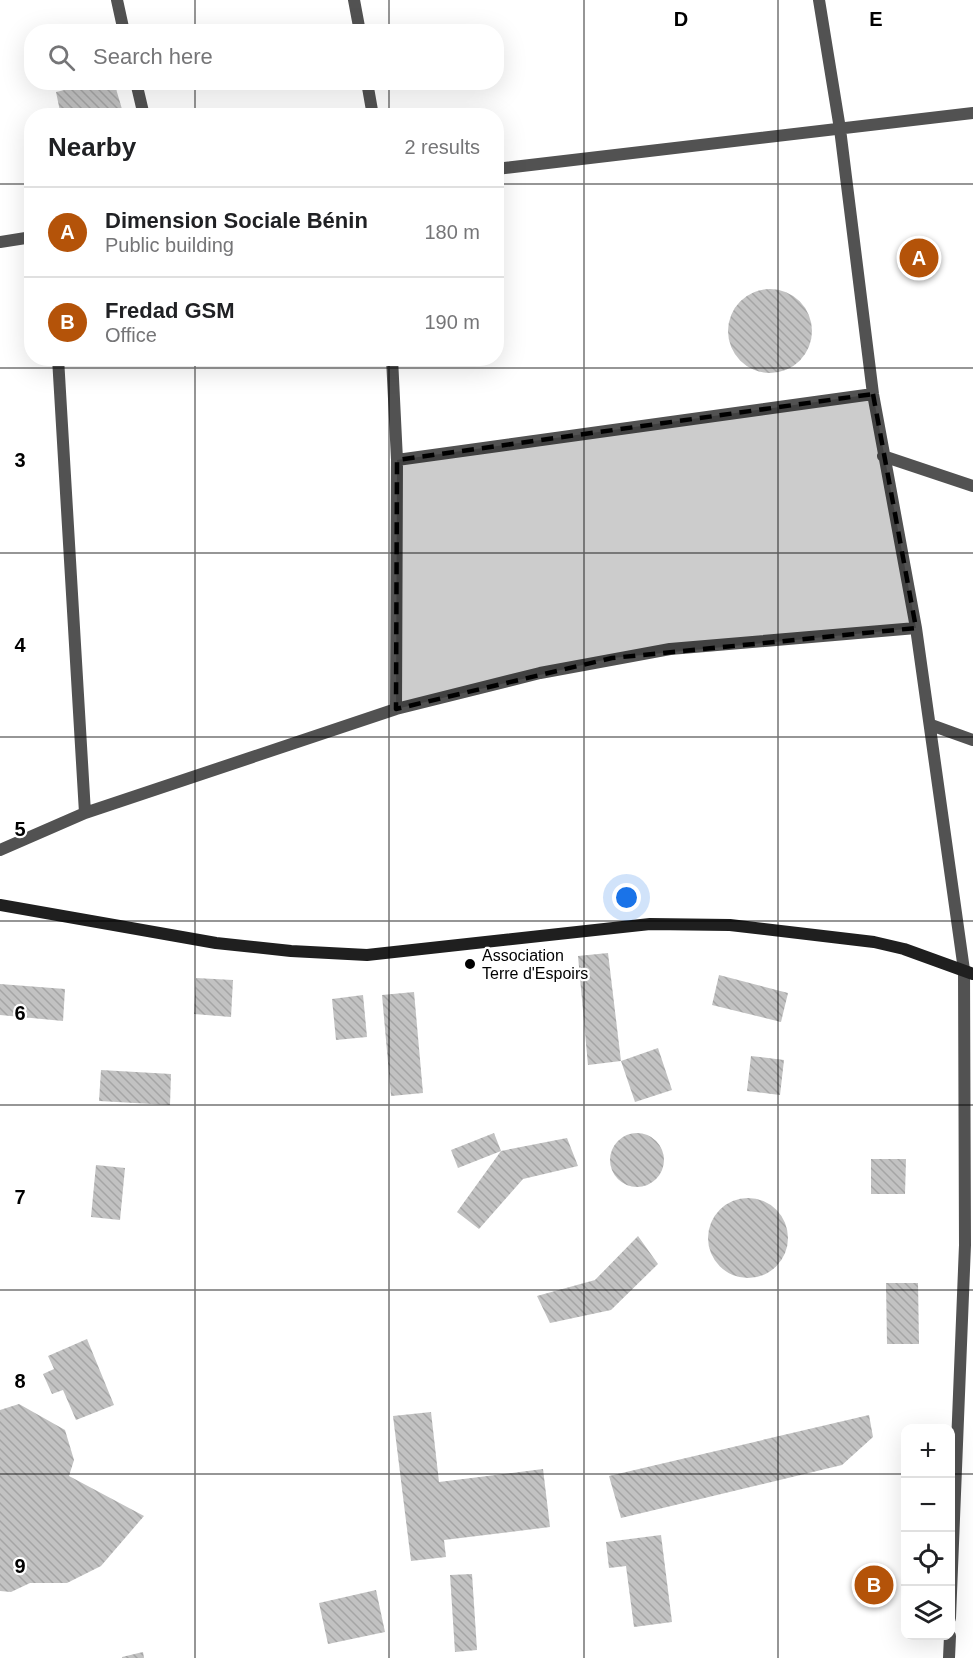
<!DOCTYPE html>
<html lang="en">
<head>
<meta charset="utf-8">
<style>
  :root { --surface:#fff; --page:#f2f2f2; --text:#202124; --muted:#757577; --line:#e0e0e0; --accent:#b45309 }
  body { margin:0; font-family:Helvetica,sans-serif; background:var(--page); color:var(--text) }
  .controls { position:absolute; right:18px; bottom:18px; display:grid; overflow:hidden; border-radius:12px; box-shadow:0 6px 24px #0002 }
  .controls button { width:54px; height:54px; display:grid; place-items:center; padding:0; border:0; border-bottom:2px solid var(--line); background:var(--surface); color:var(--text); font:30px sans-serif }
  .you { position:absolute; left:627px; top:898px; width:21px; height:21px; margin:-15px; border:4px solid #fff; border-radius:50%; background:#1a73e8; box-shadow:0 0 0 9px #1a73e833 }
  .badge { display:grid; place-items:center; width:39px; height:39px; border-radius:50%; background:var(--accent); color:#fff; font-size:20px; font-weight:700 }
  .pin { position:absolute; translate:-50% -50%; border:3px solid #fff; box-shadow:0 2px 6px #0006 }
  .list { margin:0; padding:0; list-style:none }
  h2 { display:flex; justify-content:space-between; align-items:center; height:78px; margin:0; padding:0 24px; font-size:26px }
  h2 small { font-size:20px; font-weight:400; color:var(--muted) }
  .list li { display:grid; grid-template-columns:39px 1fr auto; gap:18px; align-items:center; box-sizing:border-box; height:90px; padding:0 24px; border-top:2px solid var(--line) }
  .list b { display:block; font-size:22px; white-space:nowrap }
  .list p { margin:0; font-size:20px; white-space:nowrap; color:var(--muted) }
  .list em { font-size:20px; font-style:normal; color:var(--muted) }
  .icon { flex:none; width:33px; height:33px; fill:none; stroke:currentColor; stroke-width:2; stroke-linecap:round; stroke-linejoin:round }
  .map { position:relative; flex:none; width:973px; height:1658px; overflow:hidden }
  .search { position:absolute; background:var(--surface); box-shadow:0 6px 24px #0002; left:24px; top:24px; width:480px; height:66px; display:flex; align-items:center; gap:15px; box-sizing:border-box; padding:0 21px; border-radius:24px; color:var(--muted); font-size:22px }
  .panel { position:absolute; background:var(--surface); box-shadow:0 6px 24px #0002; left:24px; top:108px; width:480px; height:258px; border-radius:24px }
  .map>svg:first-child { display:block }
  .building { fill:url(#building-back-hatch) }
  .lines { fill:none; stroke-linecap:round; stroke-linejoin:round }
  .minor { stroke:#525252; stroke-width:12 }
  .secondary { stroke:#1f1f1f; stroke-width:12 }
  .marked { fill:#000; fill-opacity:0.2; stroke:#000; stroke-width:4.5; stroke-dasharray:12 8; stroke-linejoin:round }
  .grid { fill:none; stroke:#000; stroke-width:1.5; stroke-opacity:0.55 }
  .poi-dot { fill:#000; stroke:#fff; stroke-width:2 }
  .labels { text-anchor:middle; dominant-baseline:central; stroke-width:4.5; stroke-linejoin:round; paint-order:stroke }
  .poi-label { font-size:16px; fill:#000; stroke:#fff; text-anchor:start }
  .grid-label { font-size:20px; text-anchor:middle; font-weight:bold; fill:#000; stroke:#fff; stroke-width:4.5; stroke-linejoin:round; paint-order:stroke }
</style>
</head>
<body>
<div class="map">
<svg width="973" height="1658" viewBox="0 0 973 1658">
  <defs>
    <pattern id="building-back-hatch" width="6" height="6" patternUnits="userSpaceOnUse" patternTransform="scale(1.5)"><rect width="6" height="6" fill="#c2c2c2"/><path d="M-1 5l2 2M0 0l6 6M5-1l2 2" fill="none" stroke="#a5a5a5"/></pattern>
  </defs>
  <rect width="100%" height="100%" fill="#fff"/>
  <path class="building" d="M 98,82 L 114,82 L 124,116 L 61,116 L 56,92 Z
    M728 331a42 42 0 1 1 84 0a42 42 0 1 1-84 0Z
    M 608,953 L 621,1061 L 588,1065 L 578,956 Z
    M 719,975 L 788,993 L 781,1022 L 712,1005 Z
    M 196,978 L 233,980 L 231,1017 L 194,1014 Z
    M 0,984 L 65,989 L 63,1021 L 0,1015 Z
    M 414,992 L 423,1093 L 391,1096 L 382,995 Z
    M 363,995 L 367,1037 L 336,1040 L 332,999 Z
    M 658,1048 L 672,1090 L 635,1102 L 621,1061 Z
    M 751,1056 L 784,1060 L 780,1095 L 747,1091 Z
    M 101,1070 L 171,1074 L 170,1105 L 99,1101 Z
    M610 1160a27 27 0 1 1 54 0a27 27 0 1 1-54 0Z
    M 494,1133 L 501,1151 L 567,1138 L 578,1166 L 523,1179 L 479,1229 L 457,1212 L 501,1151 L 458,1168 L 451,1150 Z
    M 871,1159 L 906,1159 L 905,1194 L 871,1194 Z
    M 96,1165 L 125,1168 L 120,1220 L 91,1217 Z
    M708 1238a40 40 0 1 1 80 0a40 40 0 1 1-80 0Z
    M 638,1236 L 658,1264 L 611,1310 L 550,1323 L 537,1296 L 595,1280 Z
    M 886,1283 L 918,1283 L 919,1344 L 887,1344 Z
    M 87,1339 L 114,1405 L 76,1420 L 63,1390 L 52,1394 L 43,1374 L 54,1369 L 48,1356 Z
    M 19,1404 L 65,1430 L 74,1460 L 69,1476 L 144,1516 L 101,1566 L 67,1583 L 30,1583 L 11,1592 L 0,1591 L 0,1410 Z
    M 431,1412 L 439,1482 L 543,1469 L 550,1527 L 444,1540 L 446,1557 L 411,1561 L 393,1416 Z
    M 869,1415 L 873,1437 L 842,1465 L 621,1518 L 609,1476 Z
    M 661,1535 L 672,1622 L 634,1627 L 626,1566 L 609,1568 L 606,1542 Z
    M 472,1574 L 477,1650 L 455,1652 L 450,1575 Z
    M 376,1590 L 385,1632 L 328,1644 L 319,1603 Z
    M 143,1652 L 144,1658 L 122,1658 L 122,1657 Z"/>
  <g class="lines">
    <path class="minor" d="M 117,0 L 124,32
      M 354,0 L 360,32
      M 819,0 L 840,129 L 873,394 L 916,628 L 964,970 L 965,1245 L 950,1618
      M 136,82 L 144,116
      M 367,82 L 373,116
      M 496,169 L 973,113
      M 0,242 L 32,237
      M 58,358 L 85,813
      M 392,358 L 397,460 L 396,709
      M 883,456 L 973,486
      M 397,460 L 873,394
      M 931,725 L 973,740
      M 0,850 L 85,813 L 396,709 L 540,673 L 670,649 L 916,628
      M 949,1658 L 950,1636"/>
    <path class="secondary" d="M 0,905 L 216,943 L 291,951 L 367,955 L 650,924 L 730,925 L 874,942 L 904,949 L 973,974"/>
  </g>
  <path class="marked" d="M 873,394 L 916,628 L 612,658 L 396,709 L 397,460 Z"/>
  <path class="grid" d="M 195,0 L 195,32M 389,0 L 389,32M 584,0 L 584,1658M 778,0 L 778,1658M 195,82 L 195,116M 389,82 L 389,116M 0,184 L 32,184M 496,184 L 973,184M 195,358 L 195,1658M 389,358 L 389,1658M 0,368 L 973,368M 0,553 L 973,553M 0,737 L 973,737M 0,921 L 973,921M 0,1105 L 973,1105M 0,1290 L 973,1290M 0,1474 L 906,1474M 950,1474 L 973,1474"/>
  <circle class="poi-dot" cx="470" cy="964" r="6"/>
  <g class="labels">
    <g class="poi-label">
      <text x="482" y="955">Association<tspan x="482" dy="18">Terre d'Espoirs</tspan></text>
    </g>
  </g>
  <g class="grid-label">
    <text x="681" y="26">D</text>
    <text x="876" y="26">E</text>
    <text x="20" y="467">3</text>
    <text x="20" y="652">4</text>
    <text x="20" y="836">5</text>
    <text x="20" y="1020">6</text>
    <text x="20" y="1204">7</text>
    <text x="20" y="1388">8</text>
    <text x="20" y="1573">9</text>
  </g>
</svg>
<div class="controls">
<button>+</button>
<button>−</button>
<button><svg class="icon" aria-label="locate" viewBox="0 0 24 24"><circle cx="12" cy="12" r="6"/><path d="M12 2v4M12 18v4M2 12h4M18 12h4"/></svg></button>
<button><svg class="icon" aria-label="layers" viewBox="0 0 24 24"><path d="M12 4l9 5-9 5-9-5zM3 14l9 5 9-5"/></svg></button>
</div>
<div class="you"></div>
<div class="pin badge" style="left:919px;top:258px">A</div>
<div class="pin badge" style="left:874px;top:1585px">B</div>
<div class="search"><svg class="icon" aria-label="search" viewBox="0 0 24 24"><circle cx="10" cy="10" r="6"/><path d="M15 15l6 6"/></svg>Search here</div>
<section class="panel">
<h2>Nearby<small>2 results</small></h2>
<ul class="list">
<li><span class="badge">A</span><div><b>Dimension Sociale Bénin</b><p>Public building</p></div><em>180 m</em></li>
<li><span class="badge">B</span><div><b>Fredad GSM</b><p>Office</p></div><em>190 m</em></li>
</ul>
</section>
</div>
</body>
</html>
